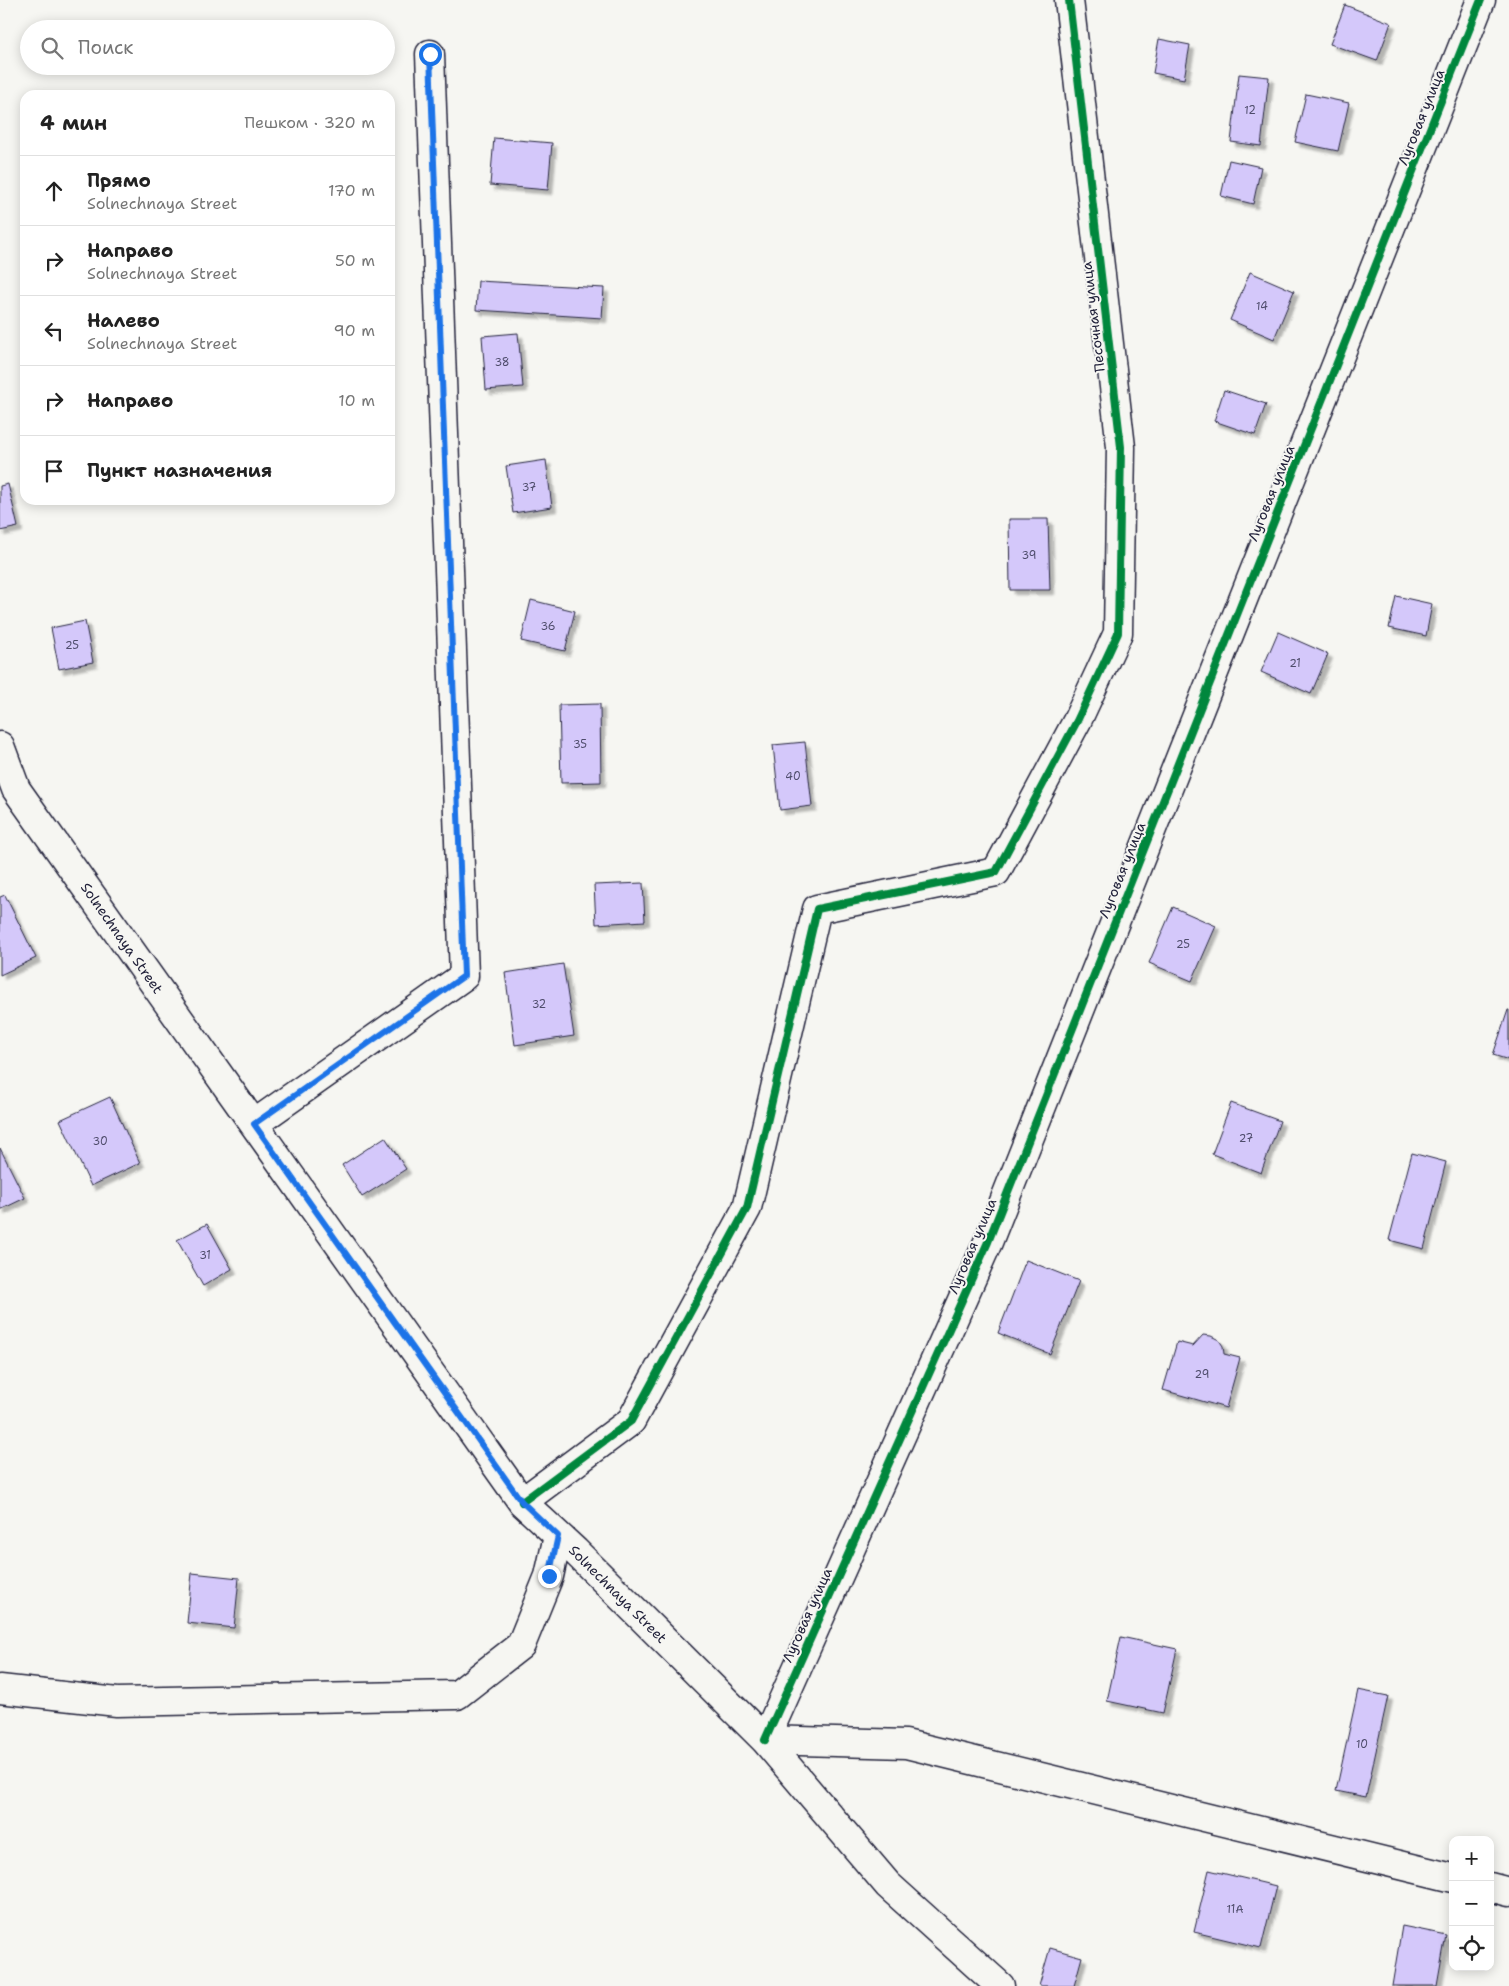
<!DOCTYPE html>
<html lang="ru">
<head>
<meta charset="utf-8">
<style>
  :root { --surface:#fff; --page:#f6f6f6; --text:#222; --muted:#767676; --line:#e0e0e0 }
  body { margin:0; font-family:"Shantell Sans",sans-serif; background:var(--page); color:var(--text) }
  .controls { position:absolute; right:15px; bottom:15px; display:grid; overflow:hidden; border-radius:10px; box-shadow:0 2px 12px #0003 }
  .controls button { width:45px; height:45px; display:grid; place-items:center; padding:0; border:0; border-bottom:1px solid var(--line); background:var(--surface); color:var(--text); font:25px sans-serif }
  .stop { position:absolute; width:15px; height:15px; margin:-11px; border:4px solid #1a73e8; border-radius:50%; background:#fff }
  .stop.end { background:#1a73e8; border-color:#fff; box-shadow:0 1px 5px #0008 }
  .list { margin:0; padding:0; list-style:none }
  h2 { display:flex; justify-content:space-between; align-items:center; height:65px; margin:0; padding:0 20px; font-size:21px }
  h2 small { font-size:16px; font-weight:400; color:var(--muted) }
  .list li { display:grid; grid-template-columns:32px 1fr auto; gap:15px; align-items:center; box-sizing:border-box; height:70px; padding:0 20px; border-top:1px solid var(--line) }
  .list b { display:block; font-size:19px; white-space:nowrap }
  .list p { margin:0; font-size:16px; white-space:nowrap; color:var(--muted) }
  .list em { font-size:16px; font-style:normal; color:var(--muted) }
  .icon { flex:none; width:28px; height:28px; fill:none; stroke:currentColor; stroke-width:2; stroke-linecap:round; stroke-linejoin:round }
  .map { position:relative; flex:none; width:1509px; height:1986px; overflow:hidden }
  .search { position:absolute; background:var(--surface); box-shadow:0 2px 12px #0003; left:20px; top:20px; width:375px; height:55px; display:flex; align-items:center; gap:12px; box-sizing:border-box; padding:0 18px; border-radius:28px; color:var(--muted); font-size:19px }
  .panel { position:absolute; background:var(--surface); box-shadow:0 2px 12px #0003; left:20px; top:90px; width:375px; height:415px; border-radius:15px }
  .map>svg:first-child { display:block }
  .building { fill:#d4c8fa; stroke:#22223b; filter:url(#shadow) }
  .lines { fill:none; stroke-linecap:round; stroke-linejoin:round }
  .minor-casing { stroke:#22223b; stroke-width:31 }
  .minor { stroke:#f6f6f2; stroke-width:28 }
  .cycleway-casing { stroke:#f6f6f2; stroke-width:11 }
  .cycleway { stroke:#00873e; stroke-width:8 }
  .route { stroke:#1a73e8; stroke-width:6 }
  .labels { text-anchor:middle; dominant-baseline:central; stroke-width:4; stroke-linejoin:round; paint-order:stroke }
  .number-label { font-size:11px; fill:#4e4c6b }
  .street-label { font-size:14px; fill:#22223b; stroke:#f6f6f2 }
</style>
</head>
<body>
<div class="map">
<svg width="1509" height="1986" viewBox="0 0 1509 1986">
  <defs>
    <filter id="shadow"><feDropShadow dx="4.5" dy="4.5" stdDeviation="1" flood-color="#0004"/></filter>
  </defs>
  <rect width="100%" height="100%" fill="#f6f6f2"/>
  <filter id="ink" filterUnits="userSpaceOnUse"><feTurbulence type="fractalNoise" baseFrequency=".02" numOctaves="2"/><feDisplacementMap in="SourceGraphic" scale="10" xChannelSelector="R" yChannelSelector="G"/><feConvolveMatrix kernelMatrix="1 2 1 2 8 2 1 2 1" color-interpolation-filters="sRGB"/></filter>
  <g filter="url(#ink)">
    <path class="building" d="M 1345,5 L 1391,23 L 1377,61 L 1330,44 Z
      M 1159,39 L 1190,45 L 1184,79 L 1153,73 Z
      M 1239,74 L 1269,77 L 1261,146 L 1231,142 Z
      M 1306,94 L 1349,103 L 1338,151 L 1295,142 Z
      M 494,138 L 552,143 L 548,190 L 490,185 Z
      M 1229,160 L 1261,167 L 1253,204 L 1221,196 Z
      M 1250,272 L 1294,291 L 1274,339 L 1230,320 Z
      M 478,281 L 604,288 L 602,318 L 476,310 Z
      M 518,333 L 523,387 L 486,390 L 482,336 Z
      M 1224,390 L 1266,404 L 1255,435 L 1214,421 Z
      M 546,460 L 552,507 L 513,513 L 506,466 Z
      M 8,484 L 18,527 L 0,531 L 0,486 Z
      M 1009,519 L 1048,519 L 1050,590 L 1010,590 Z
      M 1396,596 L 1432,604 L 1426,636 L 1389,628 Z
      M 531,600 L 575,611 L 565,651 L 521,641 Z
      M 85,621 L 93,662 L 59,669 L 51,628 Z
      M 1278,632 L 1328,654 L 1311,694 L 1261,672 Z
      M 600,704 L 601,782 L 561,783 L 559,705 Z
      M 805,742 L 812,806 L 780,810 L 773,745 Z
      M 643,883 L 645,921 L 596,924 L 594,885 Z
      M 5,895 L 36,958 L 0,975 L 0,897 Z
      M 1173,907 L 1216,926 L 1192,981 L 1149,963 Z
      M 563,964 L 574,1036 L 515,1045 L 505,973 Z
      M 1508,1010 L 1509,1010 L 1509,1060 L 1493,1055 Z
      M 110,1097 L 140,1163 L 91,1186 L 60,1120 Z
      M 1231,1103 L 1280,1121 L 1261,1173 L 1212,1154 Z
      M 385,1137 L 406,1169 L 362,1197 L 342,1165 Z
      M 0,1148 L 25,1198 L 0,1210 Z
      M 1412,1153 L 1446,1162 L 1424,1249 L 1389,1240 Z
      M 207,1224 L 232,1269 L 203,1286 L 177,1240 Z
      M 1026,1260 L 1079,1281 L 1050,1354 L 998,1333 Z
      M 1203,1335 L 1211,1336 L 1219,1340 L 1223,1346 L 1224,1354 L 1240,1358 L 1226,1408 L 1163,1390 L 1177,1342 L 1193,1346 Z
      M 192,1573 L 239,1578 L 234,1628 L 187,1623 Z
      M 1121,1637 L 1177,1649 L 1163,1713 L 1107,1701 Z
      M 1358,1690 L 1388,1696 L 1366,1797 L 1336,1791 Z
      M 1209,1870 L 1276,1886 L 1261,1948 L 1194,1932 Z
      M 1402,1926 L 1446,1935 L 1437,1986 L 1392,1986 Z
      M 1050,1948 L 1082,1957 L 1074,1986 L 1039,1986 Z"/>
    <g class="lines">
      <defs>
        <path id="minor" d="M 0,746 L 16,789 L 522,1502 L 575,1551 L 765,1740 L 888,1885 L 1000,1986
          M 254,1124 L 464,976 L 430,54
          M 522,1502 L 631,1421 L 747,1208 L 817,909 L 996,872 L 1077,721 L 1118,633 L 1121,447 L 1069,0
          M 0,1689 L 117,1702 L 457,1695 L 521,1645 L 549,1576 L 558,1536
          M 765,1740 L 988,1242 L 1481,0
          M 765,1740 L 906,1744 L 1453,1878
          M 1490,1887 L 1509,1892"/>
      </defs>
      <use href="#minor" class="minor-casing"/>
      <use href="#minor" class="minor"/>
      <defs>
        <path id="cycleway" d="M 522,1502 L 631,1421 L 747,1208 L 817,909 L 996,872 L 1077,721 L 1118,633 L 1121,447 L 1069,0
          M 765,1740 L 988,1242 L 1481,0"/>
      </defs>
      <use href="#cycleway" class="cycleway-casing"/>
      <use href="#cycleway" class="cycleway"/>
    </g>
  </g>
  <g class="lines" filter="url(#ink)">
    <path class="route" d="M 430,54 L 464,976 L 254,1124 L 522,1502 L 558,1536 L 549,1576"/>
  </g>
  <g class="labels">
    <g class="number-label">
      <text x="1250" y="110">12</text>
      <text x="1262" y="306">14</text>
      <text x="502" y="362">38</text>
      <text x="529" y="487">37</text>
      <text x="1029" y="555">39</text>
      <text x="548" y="626">36</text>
      <text x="72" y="645">25</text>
      <text x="1295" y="663">21</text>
      <text x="580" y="744">35</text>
      <text x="793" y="776">40</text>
      <text x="1183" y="944">25</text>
      <text x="539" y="1004">32</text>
      <text x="1246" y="1138">27</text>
      <text x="100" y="1141">30</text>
      <text x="205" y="1255">31</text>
      <text x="1202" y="1374">29</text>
      <text x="1362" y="1744">10</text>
      <text x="1235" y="1909">11А</text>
    </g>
    <g class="street-label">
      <text transform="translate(1421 117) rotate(-68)">Луговая улица</text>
      <text transform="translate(1093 317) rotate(-97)">Песочная улица</text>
      <text transform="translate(1271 493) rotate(-68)">Луговая улица</text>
      <text transform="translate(1122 870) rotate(-68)">Луговая улица</text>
      <text transform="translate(122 938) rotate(55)">Solnechnaya Street</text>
      <text transform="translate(972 1246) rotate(-67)">Луговая улица</text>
      <text transform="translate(618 1594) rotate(45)">Solnechnaya Street</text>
      <text transform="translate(807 1615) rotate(-66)">Луговая улица</text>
    </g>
  </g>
</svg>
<div class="controls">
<button>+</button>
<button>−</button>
<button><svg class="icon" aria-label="locate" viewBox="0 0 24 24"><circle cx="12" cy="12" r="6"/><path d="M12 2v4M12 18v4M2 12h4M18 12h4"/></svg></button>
</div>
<div class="stop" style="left:430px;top:54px"></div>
<div class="stop end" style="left:549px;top:1576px"></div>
<div class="search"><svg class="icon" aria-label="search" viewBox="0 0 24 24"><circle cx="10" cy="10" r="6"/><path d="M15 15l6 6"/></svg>Поиск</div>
<section class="panel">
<h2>4 мин<small>Пешком · 320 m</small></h2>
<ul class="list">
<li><svg class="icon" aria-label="ahead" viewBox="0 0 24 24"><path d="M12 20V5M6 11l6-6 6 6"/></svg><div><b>Прямо</b><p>Solnechnaya Street</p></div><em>170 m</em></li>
<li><svg class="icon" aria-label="right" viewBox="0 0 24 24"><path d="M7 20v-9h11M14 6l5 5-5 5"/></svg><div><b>Направо</b><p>Solnechnaya Street</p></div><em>50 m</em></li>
<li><svg class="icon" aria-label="left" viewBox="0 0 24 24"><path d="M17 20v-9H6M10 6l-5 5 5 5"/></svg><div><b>Налево</b><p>Solnechnaya Street</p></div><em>90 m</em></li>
<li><svg class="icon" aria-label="right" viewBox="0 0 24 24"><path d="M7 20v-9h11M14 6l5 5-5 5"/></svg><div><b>Направо</b></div><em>10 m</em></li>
<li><svg class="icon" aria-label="arrive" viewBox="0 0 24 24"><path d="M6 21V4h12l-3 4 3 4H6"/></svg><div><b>Пункт назначения</b></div></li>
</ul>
</section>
</div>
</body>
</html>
